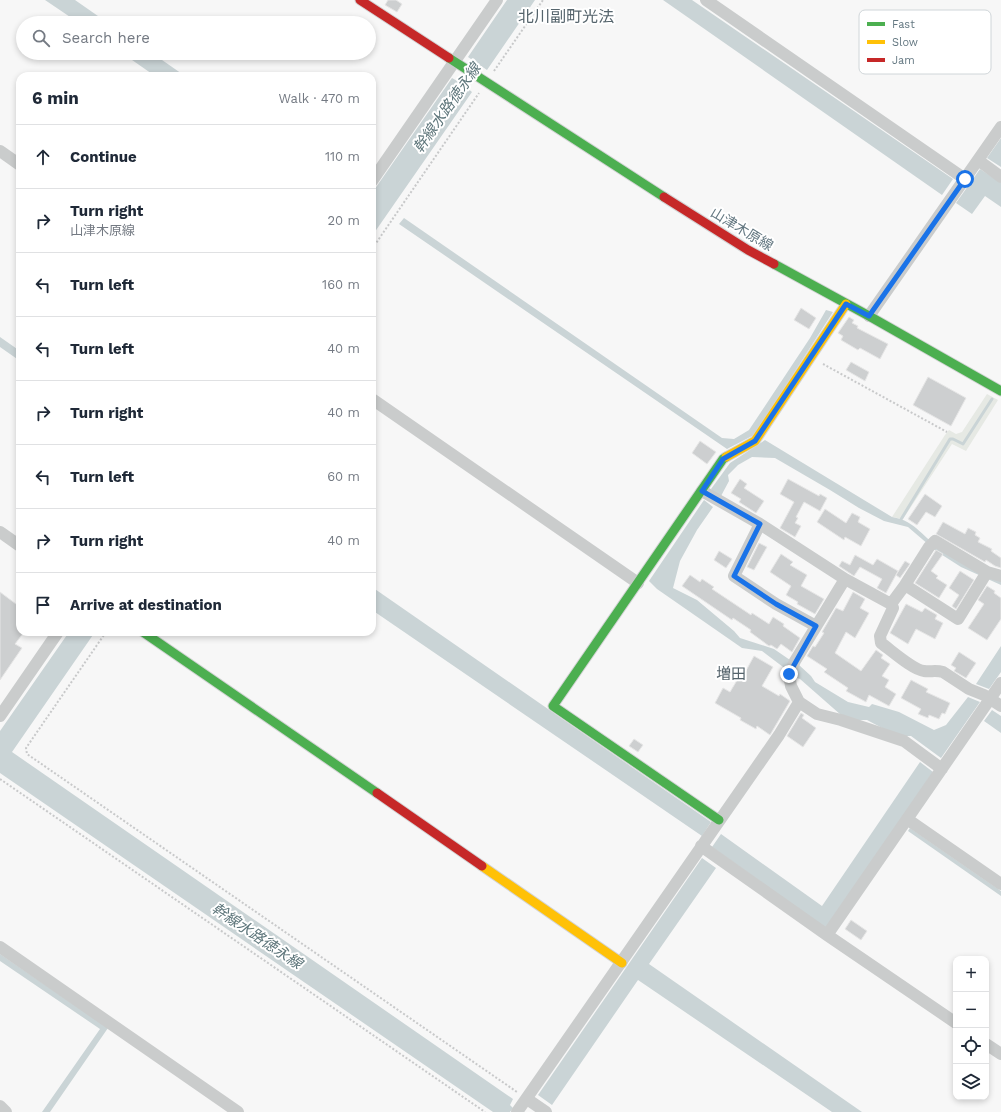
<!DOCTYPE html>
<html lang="en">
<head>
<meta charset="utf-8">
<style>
  :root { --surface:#fff; --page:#f2f2f3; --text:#1f2937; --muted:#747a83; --line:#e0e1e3 }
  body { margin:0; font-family:"Work Sans","Noto Sans JP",sans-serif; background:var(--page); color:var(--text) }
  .controls { position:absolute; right:12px; bottom:12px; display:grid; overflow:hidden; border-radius:8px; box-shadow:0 2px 6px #0003 }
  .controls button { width:36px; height:36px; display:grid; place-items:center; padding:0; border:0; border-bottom:1px solid var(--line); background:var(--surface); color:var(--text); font:20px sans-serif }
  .stop { position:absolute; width:12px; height:12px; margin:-9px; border:3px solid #1a73e8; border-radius:50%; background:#fff }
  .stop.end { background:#1a73e8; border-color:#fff; box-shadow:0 1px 4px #0008 }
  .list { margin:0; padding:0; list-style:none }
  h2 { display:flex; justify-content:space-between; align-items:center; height:52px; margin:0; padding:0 16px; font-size:17px }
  h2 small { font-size:13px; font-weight:400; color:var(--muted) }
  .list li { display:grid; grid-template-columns:26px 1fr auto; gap:12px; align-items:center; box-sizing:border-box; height:64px; padding:0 16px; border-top:1px solid var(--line) }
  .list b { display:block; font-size:15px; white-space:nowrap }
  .list p { margin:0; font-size:13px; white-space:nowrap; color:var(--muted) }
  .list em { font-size:13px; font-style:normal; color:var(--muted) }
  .icon { flex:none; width:22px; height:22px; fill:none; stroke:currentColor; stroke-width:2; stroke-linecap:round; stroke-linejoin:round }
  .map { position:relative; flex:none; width:1001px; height:1112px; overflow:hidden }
  .search { position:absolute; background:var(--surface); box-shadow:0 2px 6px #0003; left:16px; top:16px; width:360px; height:44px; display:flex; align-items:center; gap:10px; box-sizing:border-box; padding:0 14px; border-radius:22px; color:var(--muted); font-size:15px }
  .panel { position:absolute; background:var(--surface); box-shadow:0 2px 6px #0003; left:16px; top:72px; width:360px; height:564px; border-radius:12px }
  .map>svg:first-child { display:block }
  .green { fill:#e6e9e4 }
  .water { fill:#cad4d6 }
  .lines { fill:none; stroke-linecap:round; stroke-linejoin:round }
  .stream { stroke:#cad4d6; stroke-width:3 }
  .building { fill:#cdcfd0; stroke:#e6e6e6 }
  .fast-casing { stroke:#d3d4d5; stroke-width:11 }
  .slow-casing { stroke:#d3d4d5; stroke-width:11 }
  .jam-casing { stroke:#d3d4d5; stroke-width:11 }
  .path { stroke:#c8c9ca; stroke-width:2; stroke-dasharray:2 2; stroke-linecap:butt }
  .street { stroke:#cacccc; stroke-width:12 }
  .fast { stroke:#4caf50; stroke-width:9 }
  .slow { stroke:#ffc107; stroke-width:9 }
  .jam { stroke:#c62828; stroke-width:9 }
  .route { stroke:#1a73e8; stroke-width:5 }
  .labels { text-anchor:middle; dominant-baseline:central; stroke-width:4; stroke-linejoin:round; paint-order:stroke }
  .street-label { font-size:14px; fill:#637781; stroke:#fff }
  .water-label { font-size:15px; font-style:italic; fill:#5e767b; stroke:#fff }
  .neighbourhood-label { font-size:15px; fill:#55646c; stroke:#fff }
  .quarter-label { font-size:16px; fill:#55646c; stroke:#fff }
  .key { fill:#fff; stroke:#d0d6d9; stroke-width:1 }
  .key-label { font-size:11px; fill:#637781 }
</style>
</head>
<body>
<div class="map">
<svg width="1001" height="1112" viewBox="0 0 1001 1112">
  <rect width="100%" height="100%" fill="#f7f7f7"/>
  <path class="green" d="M 987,394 L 998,400 L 966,451 L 952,444 L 903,519 L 892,517 L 945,435 L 949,430 L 956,434 L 962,432 Z"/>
  <path class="water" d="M 45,0 L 75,0 L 108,23 L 79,23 Z
    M 507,0 L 535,0 L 487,70 L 468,57 Z
    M 663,0 L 692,0 L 953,179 L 942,195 Z
    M 122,53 L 152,53 L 185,76 L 155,76 Z
    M 452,78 L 459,82 L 460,81 L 467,85 L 466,87 L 472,92 L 372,236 L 372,193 Z
    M 1001,138 L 1001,167 L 987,158 Z
    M 980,169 L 1001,183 L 1001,207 L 985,196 L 972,214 L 956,203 Z
    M 404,218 L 722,438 L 734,439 L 749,430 L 810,338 L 826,310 L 833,312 L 754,435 L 727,449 L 399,224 Z
    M 0,337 L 20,351 L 20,361 L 0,347 Z
    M 765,440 L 892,517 C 917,521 923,539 943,550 C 962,560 982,569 1001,579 L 1001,585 L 961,567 L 936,551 L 908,527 L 884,521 L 859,508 L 830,490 L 775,458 L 752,457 L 738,465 L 728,475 L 729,481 L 721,496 L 713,492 L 711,489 L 730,463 Z
    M 704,500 L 713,507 L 697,530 L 680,561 L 673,588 L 697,600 L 734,631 L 740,638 L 774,649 L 790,660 L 787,670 L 762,651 L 742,648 L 657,589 L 649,581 Z
    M 372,587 L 711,822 L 702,836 L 372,610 Z
    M 69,632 L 95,632 L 12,752 L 513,1099 L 510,1105 L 513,1108 L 510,1112 L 493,1112 L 0,773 L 0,731 Z
    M 1001,646 L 1001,672 L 989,689 L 976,684 Z
    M 799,665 L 811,676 L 815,682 L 848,702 L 869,707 L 872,704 L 899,712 L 934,730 L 946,725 L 968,697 L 980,702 L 941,758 L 911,736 L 903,736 L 884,729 L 867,720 L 855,720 L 841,715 L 800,679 L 794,677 Z
    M 992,710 L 1001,716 L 1001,733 L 984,721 Z
    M 920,762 L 933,772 L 827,929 L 712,847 L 721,834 L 822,906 Z
    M 910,828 L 1001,891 L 1001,896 L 908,831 Z
    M 702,858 L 716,868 L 649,964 L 862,1112 L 832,1112 L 638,980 L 552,1105 L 538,1095 Z
    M 0,954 L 108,1028 L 50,1112 L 42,1112 L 100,1029 L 0,961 Z"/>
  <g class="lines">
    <path class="stream" d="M 462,86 L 469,76
      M 900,521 L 950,439 L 953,439 L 963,444 L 992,399"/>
  </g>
  <path class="building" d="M 388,0 L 396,0 L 402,4 L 397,12 L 385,5 Z
    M 801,308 L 816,318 L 809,329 L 794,320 Z
    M 849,317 L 854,320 L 852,323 L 858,326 L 857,328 L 888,344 L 880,359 L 860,348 L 858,350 L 841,340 L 843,336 L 838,333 Z
    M 851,362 L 869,372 L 865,381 L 846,370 Z
    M 928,377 L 966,398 L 951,426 L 913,405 Z
    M 700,441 L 716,452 L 707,464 L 692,453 Z
    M 740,479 L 747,484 L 744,488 L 764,501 L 756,513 L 739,502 L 741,499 L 731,493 Z
    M 788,479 L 819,496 L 820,494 L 827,498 L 820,511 L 804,502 L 796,517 L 798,518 L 795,523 L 801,526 L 795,537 L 780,528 L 794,502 L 780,494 Z
    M 925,494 L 942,506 L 935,517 L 926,512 L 917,525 L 908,519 Z
    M 825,509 L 846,523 L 852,513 L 860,517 L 858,522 L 870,529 L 861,546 L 845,537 L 844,540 L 817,522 Z
    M 943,522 L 965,534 L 968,528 L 976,532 L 975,535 L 980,538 L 978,542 L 992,549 L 991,551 L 1001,558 L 1001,568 L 995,566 L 986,560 L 985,562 L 936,534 Z
    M 759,543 L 767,547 L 754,570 L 747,567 Z
    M 936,550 L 943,554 L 931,571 L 938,576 L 936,578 L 947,585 L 939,598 L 915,583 Z
    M 719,551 L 732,559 L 726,568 L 714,560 Z
    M 781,554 L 793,562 L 790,565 L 807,575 L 801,586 L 824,599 L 815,614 L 797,604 L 798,602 L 786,595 L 791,586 L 770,572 Z
    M 855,555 L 873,565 L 877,559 L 898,571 L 886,593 L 877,588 L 882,579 L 860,567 L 854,576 L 839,566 L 842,561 L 850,565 Z
    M 905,561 L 910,564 L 900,578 L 896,575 Z
    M 960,571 L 974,580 L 956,609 L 952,606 L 959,595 L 949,588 Z
    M 690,575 L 700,582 L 702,579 L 714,587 L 712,589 L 751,615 L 752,613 L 769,624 L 773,617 L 784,624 L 783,626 L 800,638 L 792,652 L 781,644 L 777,649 L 771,645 L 769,646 L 750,632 L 751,630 L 733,618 L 732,620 L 682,586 Z
    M 987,586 L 995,591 L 994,593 L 1001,598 L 1001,619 L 987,640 L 968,628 L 984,604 L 978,600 Z
    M 0,592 L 20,607 L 20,632 L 24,632 L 15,644 L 22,648 L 0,680 Z
    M 853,592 L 865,599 L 860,608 L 869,613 L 855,638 L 846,632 L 835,653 L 861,671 L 876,650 L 883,655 L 881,658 L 890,664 L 882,676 L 889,680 L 885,687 L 896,694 L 889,706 L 869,695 L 866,702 L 846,691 L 848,688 L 824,672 L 827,669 L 807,656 L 813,646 L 815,647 L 824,633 L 822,632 L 836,608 L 843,611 Z
    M 906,604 L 922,612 L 925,608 L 937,615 L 935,619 L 943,623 L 935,639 L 916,629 L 908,644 L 890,633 Z
    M 959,652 L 976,663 L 966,678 L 954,671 L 956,668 L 951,665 Z
    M 754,656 L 773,667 L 762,686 L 779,696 L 780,694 L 790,701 L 770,735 L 757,726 L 756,729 L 740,720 L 741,718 L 715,703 L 723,688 L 730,692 L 739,677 L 742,678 Z
    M 911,680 L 928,689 L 926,692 L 950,703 L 945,714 L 942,713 L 939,719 L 929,715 L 928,718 L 918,714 L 921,709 L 901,698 Z
    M 801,713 L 804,715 L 802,718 L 816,728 L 803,747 L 787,736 Z
    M 634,739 L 643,745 L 638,752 L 629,746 Z
    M 851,920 L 867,931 L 861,940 L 845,929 Z"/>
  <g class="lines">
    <defs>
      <path id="fast" d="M 449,58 L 664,197
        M 774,264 L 869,316 L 1001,391
        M 143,632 L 377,793
        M 719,820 L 553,706 L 723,459 L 726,457"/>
      <path id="slow" d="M 726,457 L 755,441 L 846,304
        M 482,866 L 622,963"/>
      <path id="jam" d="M 360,0 L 449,58
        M 664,197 L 748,250 L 774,264
        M 377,793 L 482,866"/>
    </defs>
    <use href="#fast" class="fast-casing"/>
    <use href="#slow" class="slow-casing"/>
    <use href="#jam" class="jam-casing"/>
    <path class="path" d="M 494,71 L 543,0
      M 372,249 L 479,93
      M 823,364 L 947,432
      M 106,632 L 26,748 L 27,754 L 517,1092
      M 0,779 L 485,1112"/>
    <path class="street" d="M 706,0 L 965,179
      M 0,151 L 20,165
      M 978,160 L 1001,177
      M 372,181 L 497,0
      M 869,316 L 1001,127
      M 372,399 L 638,583
      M 702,491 L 760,524 L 845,579
      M 760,524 L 734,576 L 776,604 L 816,626
      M 0,532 L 20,546
      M 905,585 L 958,619 L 987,572
      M 891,604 L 905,585 L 929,547 L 935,541 L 987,572 L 1001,576
      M 0,716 L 58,632
      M 942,769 L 904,741 L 841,720 L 817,714 L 799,702 L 791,686 L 789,674 L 795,661 L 845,579 L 891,604 L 893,608 L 880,636 L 881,643 C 891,650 913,670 924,671 C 930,672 936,670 943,672 L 969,689 L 984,695 L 1001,706
      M 907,819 L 1001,884
      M 701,846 L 827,935 L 956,1023
      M 827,935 L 1001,683
      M 0,947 L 238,1112
      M 986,1044 L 1001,1054
      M 527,1099 L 546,1112
      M 0,1106 L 6,1112
      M 517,1112 L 779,735 L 799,702"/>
    <use href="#fast" class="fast"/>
    <use href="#slow" class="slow"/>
    <use href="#jam" class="jam"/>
  </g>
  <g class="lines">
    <path class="route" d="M 789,674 L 816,626 L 776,604 L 734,576 L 760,524 L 702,491 L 723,459 L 755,441 L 846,304 L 869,316 L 965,179"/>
  </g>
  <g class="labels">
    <g class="street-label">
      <text transform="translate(742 229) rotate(31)">山津木原線</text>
    </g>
    <g class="water-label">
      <text transform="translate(447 108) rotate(-55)">幹線水路徳永線</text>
      <text transform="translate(257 936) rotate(34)">幹線水路徳永線</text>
    </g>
    <g class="neighbourhood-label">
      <text x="731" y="674">増田</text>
    </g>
    <g class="quarter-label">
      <text x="566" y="16">北川副町光法</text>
    </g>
  </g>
  <rect x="859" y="10" width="132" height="64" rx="6" class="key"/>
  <rect x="867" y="22" width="18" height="4" fill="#4caf50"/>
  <rect x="867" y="40" width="18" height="4" fill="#ffc107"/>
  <rect x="867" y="58" width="18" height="4" fill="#c62828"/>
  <g class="key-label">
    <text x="892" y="28">Fast</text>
    <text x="892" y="46">Slow</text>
    <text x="892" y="64">Jam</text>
  </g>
</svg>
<div class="controls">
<button>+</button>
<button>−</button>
<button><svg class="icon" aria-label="locate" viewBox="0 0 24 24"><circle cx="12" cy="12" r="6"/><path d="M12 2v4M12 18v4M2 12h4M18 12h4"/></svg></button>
<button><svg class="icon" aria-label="layers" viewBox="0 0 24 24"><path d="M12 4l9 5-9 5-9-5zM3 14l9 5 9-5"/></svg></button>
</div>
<div class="stop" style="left:965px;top:179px"></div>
<div class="stop end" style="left:789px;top:674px"></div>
<div class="search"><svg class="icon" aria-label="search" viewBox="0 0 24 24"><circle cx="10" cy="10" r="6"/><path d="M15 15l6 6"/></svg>Search here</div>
<section class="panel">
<h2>6 min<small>Walk · 470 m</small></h2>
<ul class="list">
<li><svg class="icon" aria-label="ahead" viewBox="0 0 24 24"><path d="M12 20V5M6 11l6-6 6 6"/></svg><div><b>Continue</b></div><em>110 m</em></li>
<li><svg class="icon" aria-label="right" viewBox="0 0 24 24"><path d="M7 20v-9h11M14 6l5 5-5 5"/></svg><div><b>Turn right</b><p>山津木原線</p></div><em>20 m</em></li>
<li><svg class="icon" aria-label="left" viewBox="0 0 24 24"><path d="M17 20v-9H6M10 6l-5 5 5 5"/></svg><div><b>Turn left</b></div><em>160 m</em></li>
<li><svg class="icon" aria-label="left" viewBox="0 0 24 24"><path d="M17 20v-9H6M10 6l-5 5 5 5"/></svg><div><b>Turn left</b></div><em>40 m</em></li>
<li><svg class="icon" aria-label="right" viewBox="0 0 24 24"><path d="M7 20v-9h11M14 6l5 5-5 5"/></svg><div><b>Turn right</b></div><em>40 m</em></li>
<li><svg class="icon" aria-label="left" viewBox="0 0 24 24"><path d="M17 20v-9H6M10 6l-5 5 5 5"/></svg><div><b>Turn left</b></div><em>60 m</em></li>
<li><svg class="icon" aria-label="right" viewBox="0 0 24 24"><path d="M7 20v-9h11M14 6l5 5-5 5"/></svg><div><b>Turn right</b></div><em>40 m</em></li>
<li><svg class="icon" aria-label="arrive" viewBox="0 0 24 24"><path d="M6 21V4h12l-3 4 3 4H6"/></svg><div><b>Arrive at destination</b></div></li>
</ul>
</section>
</div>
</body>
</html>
